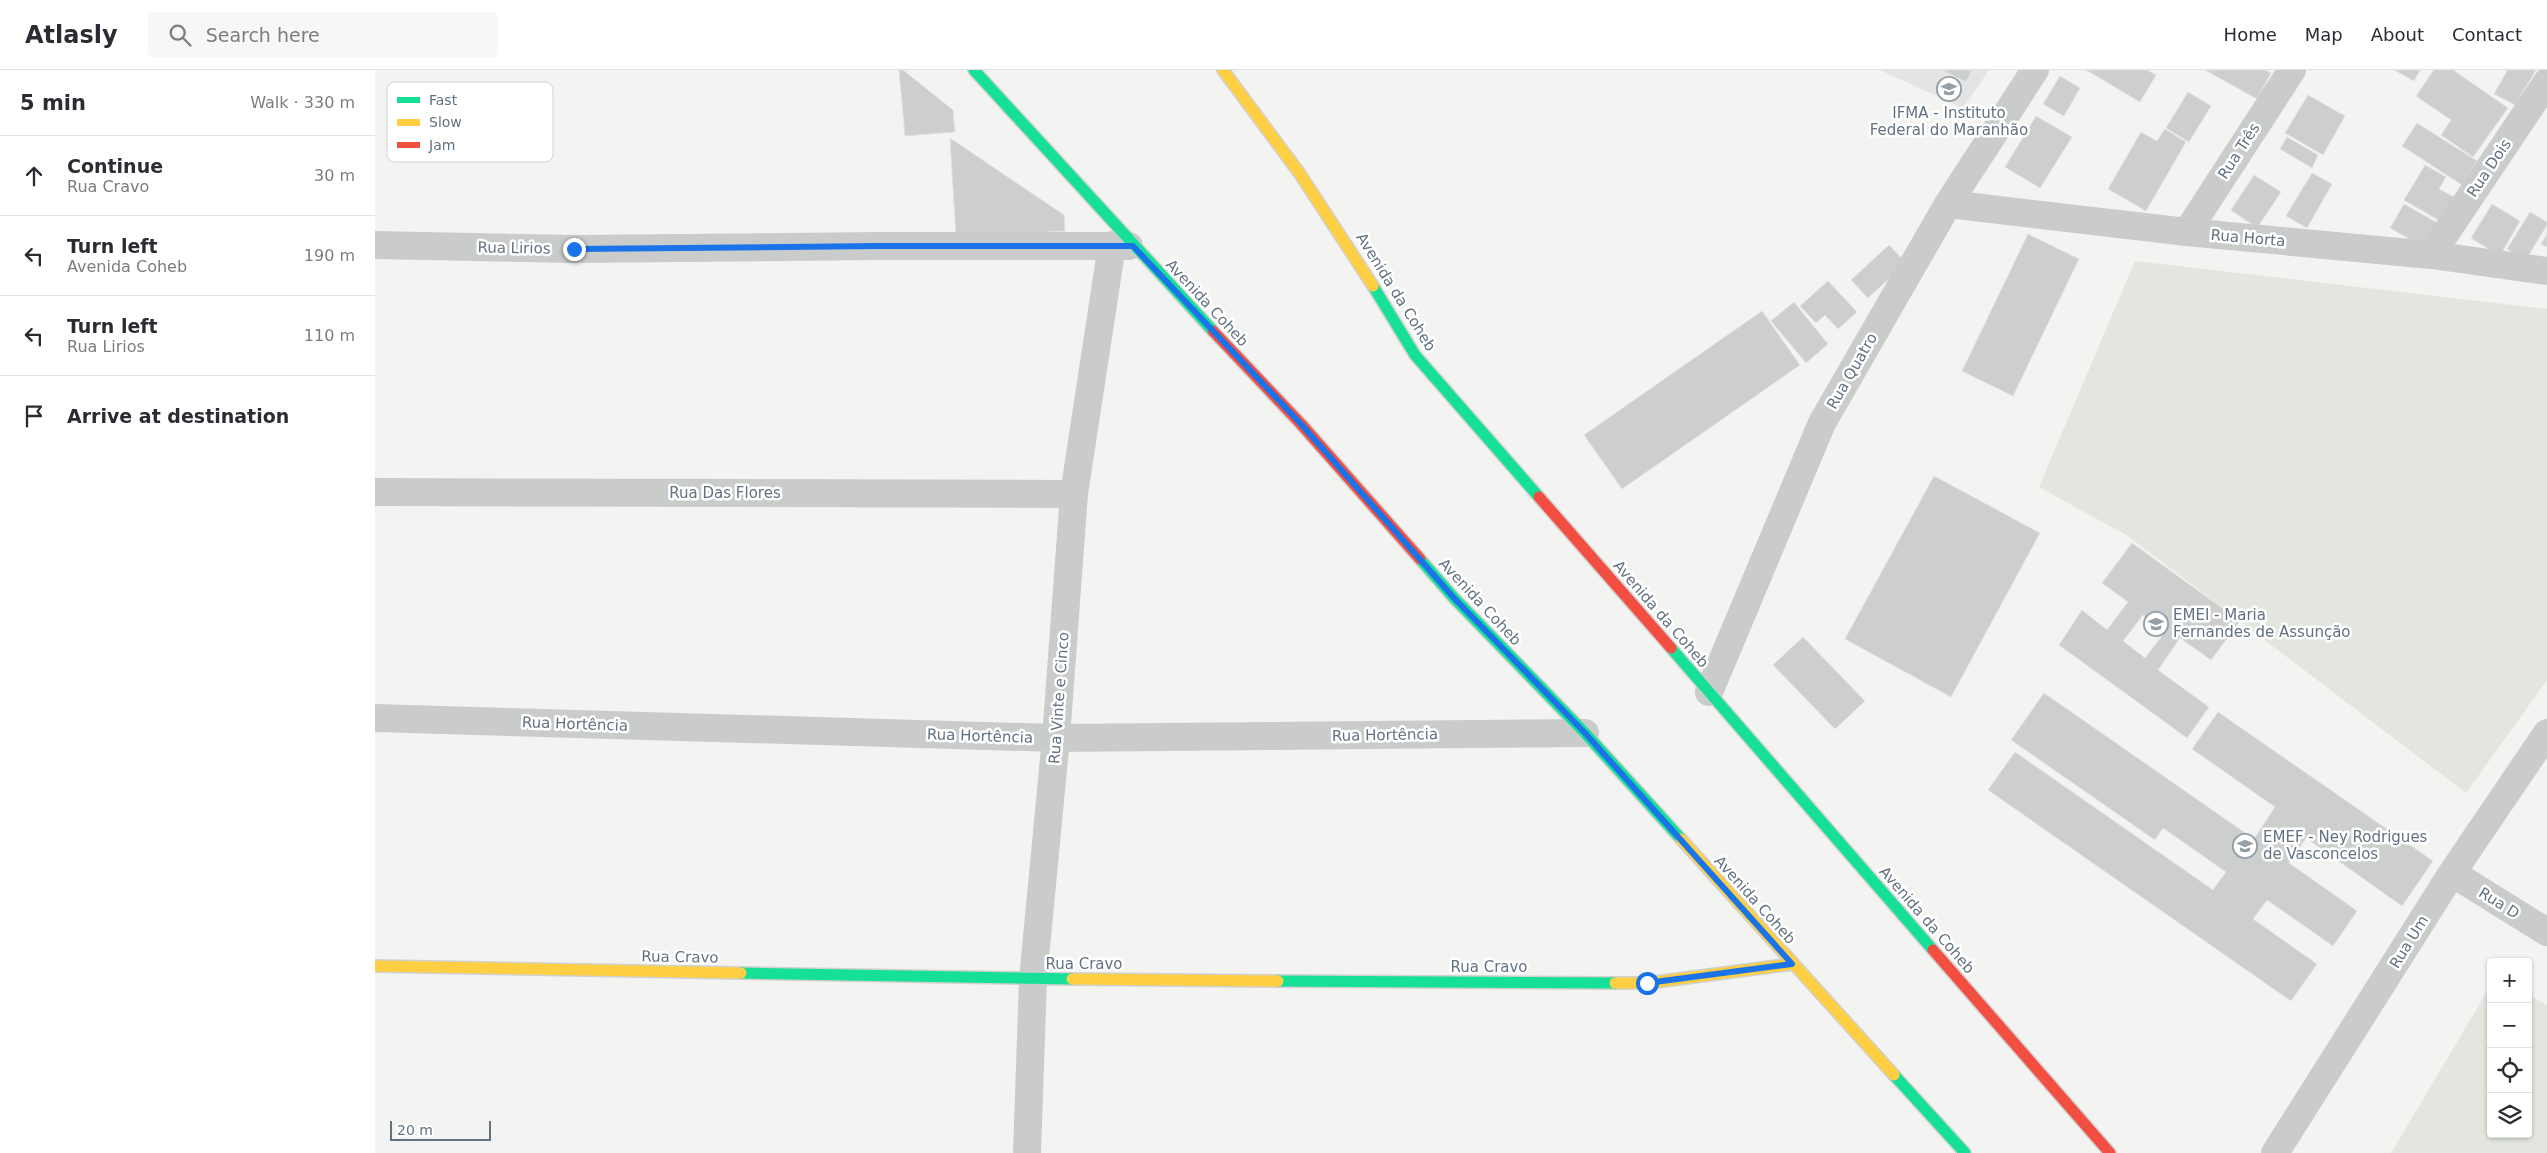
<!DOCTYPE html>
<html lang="en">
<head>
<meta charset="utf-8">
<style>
  :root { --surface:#fff; --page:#f7f7f7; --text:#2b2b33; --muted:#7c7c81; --line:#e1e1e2 }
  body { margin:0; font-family:"DejaVu Sans",sans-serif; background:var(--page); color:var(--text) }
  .controls { position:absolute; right:15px; bottom:15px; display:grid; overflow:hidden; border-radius:5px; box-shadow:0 1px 4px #0004 }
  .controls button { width:45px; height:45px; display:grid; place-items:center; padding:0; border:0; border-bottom:1px solid var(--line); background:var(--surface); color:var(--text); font:25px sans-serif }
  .scale { position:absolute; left:15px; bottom:12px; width:101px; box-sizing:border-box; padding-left:5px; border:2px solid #637280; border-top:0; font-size:14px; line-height:18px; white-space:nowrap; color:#637280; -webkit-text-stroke:4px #fff; paint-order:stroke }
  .stop { position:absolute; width:15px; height:15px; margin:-11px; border:4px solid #1a73e8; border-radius:50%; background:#fff }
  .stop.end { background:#1a73e8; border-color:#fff; box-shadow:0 1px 5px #0008 }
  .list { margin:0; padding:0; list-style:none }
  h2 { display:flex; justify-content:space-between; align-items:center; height:65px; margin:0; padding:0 20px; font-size:21px }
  h2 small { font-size:16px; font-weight:400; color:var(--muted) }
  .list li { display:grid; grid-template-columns:32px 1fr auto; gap:15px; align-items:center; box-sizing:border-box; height:80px; padding:0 20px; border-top:1px solid var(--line) }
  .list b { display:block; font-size:19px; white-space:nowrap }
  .list p { margin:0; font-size:16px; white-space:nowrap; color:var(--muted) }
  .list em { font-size:16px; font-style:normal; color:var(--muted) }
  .icon { flex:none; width:28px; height:28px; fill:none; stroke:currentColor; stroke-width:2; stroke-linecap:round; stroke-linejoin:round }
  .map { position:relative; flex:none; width:2172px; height:1083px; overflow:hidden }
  header { display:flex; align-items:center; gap:30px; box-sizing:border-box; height:70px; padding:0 25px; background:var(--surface); border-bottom:1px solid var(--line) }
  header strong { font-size:24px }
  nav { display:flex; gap:28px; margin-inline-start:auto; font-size:18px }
  .search { width:350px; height:45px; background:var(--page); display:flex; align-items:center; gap:12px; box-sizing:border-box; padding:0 18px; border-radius:5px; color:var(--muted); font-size:19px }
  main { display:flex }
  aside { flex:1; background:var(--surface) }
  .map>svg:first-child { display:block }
  .built { fill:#e3e4e3 }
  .green { fill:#e2e6df }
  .building { fill:#cdcece; stroke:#e2e2e1; fill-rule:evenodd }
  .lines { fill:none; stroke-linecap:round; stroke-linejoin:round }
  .fast-casing { stroke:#d0d1d0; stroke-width:14 }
  .slow-casing { stroke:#d0d1d0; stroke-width:14 }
  .jam-casing { stroke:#d0d1d0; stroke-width:14 }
  .street { stroke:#cacccc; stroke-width:28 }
  .fast { stroke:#16e098; stroke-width:11 }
  .slow { stroke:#ffcf43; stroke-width:11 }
  .jam { stroke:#f24e42; stroke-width:11 }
  .route { stroke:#1a73e8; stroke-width:6 }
  .labels { text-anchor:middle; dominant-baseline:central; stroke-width:5; stroke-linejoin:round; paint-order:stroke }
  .poi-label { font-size:15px; fill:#637280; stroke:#fff; text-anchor:start }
  .street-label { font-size:15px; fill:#637280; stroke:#fff }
  .key { fill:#fff; stroke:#d0d5d9; stroke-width:1 }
  .key-label { font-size:14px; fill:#637280 }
</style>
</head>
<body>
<header>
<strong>Atlasly</strong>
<div class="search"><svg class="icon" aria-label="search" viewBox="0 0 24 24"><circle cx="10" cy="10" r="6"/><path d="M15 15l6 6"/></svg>Search here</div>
<nav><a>Home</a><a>Map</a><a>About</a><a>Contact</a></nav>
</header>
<main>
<aside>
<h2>5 min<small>Walk · 330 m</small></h2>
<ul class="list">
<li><svg class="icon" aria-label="ahead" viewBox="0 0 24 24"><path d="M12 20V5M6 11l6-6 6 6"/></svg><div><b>Continue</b><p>Rua Cravo</p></div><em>30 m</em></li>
<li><svg class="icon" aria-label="left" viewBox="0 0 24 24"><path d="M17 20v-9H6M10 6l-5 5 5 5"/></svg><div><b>Turn left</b><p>Avenida Coheb</p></div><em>190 m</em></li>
<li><svg class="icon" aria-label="left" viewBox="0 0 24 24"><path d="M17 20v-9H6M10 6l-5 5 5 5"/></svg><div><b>Turn left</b><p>Rua Lirios</p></div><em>110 m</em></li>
<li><svg class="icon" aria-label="arrive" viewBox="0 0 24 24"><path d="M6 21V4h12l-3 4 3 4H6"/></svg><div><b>Arrive at destination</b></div></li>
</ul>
</aside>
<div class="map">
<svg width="2172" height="1083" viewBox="0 0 2172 1083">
  <rect width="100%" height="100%" fill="#f3f3f1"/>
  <path class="built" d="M 1505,0 L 1614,0 L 1588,38 Z"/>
  <path class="green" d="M 1760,191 L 2172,239 L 2172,610 L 2091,723 L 1753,466 L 1664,417 Z
    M 2116,915 L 2116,1064 L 2153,1064 L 2153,924 L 2172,935 L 2172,1083 L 2016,1083 Z"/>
  <path class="building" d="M 524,0 L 528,0 L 578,40 L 580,62 L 530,66 Z
    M 1567,0 L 1597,0 L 1591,12 Z
    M 1711,0 L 1772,0 L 1781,5 L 1765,32 Z
    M 1830,0 L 1890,0 L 1896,3 L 1882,29 Z
    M 2019,0 L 2045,0 L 2039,11 Z
    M 2059,0 L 2078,0 L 2133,38 L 2098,87 L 2066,65 L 2076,50 L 2041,26 Z
    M 2130,0 L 2161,0 L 2140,35 L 2119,24 L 2132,1 Z
    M 1685,6 L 1705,18 L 1689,46 L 1668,34 Z
    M 1813,22 L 1836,36 L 1814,72 L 1791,58 Z
    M 1933,25 L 1970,46 L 1948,85 L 1910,63 Z
    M 1661,46 L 1697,67 L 1665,118 L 1630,97 Z
    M 2042,53 L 2102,91 L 2087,115 L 2027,76 Z
    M 1790,59 L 1811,72 L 1771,141 L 1733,119 L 1766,62 L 1782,71 Z
    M 1912,67 L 1943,85 L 1937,98 L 1905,79 Z
    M 575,68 L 689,145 L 690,161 L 581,168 Z
    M 2050,95 L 2071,107 L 2064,119 L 2081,128 L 2067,152 L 2029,130 Z
    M 1937,103 L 1957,114 L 1932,158 L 1911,146 Z
    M 1879,105 L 1906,122 L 1882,158 L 1856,140 Z
    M 2029,134 L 2066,155 L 2052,179 L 2015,158 Z
    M 2117,134 L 2145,151 L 2125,186 L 2096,168 Z
    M 2155,142 L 2172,152 L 2172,155 L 2150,191 L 2132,179 Z
    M 1653,164 L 1704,189 L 1638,326 L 1587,301 Z
    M 2172,164 L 2172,177 L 2166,174 Z
    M 1514,175 L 1531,193 L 1493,228 L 1476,210 Z
    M 1453,211 L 1482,242 L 1463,259 L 1450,245 L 1441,253 L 1425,236 Z
    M 1419,232 L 1453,274 L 1431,293 L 1396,251 Z
    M 1387,241 L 1425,295 L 1247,419 L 1209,365 Z
    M 1559,406 L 1665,463 L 1576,627 L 1470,569 Z
    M 1757,473 L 1865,551 L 1836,590 L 1805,568 L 1783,600 L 1834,637 L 1812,668 L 1684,575 L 1707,540 L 1732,560 L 1753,532 L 1727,513 ZM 1768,545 L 1790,562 L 1770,588 L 1748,571 Z
    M 1428,567 L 1490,631 L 1460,659 L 1398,595 Z
    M 1669,623 L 1879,769 L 1900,737 L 1817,679 L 1843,642 L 2058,791 L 2027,836 L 1931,768 L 1914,793 L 1982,841 L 1958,876 L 1892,830 L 1878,849 L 1942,894 L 1916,931 L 1613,720 L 1640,682 L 1838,820 L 1851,802 L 1788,758 L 1780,770 L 1636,670 Z"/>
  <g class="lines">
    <defs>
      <path id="fast" d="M 599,0 L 838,261
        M 998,216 L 1040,285 L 1164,427
        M 1045,489 L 1079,528 L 1210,663 L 1306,769
        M 1296,578 L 1558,880
        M 366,903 L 697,909
        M 903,911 L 1240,913
        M 1519,1005 L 1590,1083"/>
      <path id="slow" d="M 848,0 L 925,104 L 998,216
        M 1306,769 L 1519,1005
        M 0,896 L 366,903
        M 697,909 L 903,911
        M 1240,913 L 1273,913 L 1417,894"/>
      <path id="jam" d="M 838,261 L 926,354 L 1045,489
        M 1164,427 L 1296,578
        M 1558,880 L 1735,1083"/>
    </defs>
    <use href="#fast" class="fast-casing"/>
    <use href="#slow" class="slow-casing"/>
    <use href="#jam" class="jam-casing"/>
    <path class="street" d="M 1573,134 L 1812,162 L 2056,185 L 2172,201
      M 1812,162 L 1917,0
      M 0,175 L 199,179 L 505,176 L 754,176
      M 2056,185 L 2172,12
      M 0,422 L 699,424
      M 1334,622 L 1447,353 L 1573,134 L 1660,0
      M 0,648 L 681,668 L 1210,663
      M 2077,803 L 2172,862
      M 652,1083 L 658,909 L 681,668 L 699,424 L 737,175
      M 1900,1083 L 2077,803 L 2172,663"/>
    <use href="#fast" class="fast"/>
    <use href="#slow" class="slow"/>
    <use href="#jam" class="jam"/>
  </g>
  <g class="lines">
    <path class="route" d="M 199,179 L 505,176 L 758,176 L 926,354 L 1079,528 L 1210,663 L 1417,894 L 1272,913"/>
  </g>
  <defs>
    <symbol id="university-ring" viewBox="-11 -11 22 22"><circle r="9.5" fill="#fff" stroke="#959fa8" stroke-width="1.5"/><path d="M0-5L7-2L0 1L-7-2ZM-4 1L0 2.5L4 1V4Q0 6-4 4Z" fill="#959fa8"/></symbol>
    <symbol id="school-ring" viewBox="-11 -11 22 22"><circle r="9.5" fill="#fff" stroke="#959fa8" stroke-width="1.5"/><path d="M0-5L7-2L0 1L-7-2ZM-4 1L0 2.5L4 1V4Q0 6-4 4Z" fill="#959fa8"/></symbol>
  </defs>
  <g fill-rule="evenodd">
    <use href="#university-ring" x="1560" y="5" width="28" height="28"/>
    <use href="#school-ring" x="1767" y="540" width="28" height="28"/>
    <use href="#school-ring" x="1856" y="762" width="28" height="28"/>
  </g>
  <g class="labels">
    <g class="poi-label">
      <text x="1574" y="43" text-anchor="middle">IFMA - Instituto<tspan x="1574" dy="17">Federal do Maranhão</tspan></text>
      <text x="1798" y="545">EMEI - Maria<tspan x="1798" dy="17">Fernandes de Assunção</tspan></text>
      <text x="1888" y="767">EMEF - Ney Rodrigues<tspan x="1888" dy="17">de Vasconcelos</tspan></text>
    </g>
    <g class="street-label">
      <text transform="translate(1864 81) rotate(-57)">Rua Três</text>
      <text transform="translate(2114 98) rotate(-56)">Rua Dois</text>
      <text transform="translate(1873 168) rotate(5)">Rua Horta</text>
      <text transform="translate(139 178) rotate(1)">Rua Lirios</text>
      <text transform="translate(1021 222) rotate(58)">Avenida da Coheb</text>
      <text transform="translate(832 233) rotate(47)">Avenida Coheb</text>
      <text transform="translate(1477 301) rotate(-60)">Rua Quatro</text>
      <text x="350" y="423">Rua Das Flores</text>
      <text transform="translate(1105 532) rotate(47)">Avenida Coheb</text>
      <text transform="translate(1286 544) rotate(49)">Avenida da Coheb</text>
      <text transform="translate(684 628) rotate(-86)">Rua Vinte e Cinco</text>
      <text transform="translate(200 654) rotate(2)">Rua Hortência</text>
      <text transform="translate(1010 665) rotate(-1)">Rua Hortência</text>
      <text transform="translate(605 666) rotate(2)">Rua Hortência</text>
      <text transform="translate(1380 830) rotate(48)">Avenida Coheb</text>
      <text transform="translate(2124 833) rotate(32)">Rua D</text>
      <text transform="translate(1552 850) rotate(49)">Avenida da Coheb</text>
      <text transform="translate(2034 872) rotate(-58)">Rua Um</text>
      <text transform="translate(305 887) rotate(1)">Rua Cravo</text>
      <text x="709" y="894">Rua Cravo</text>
      <text x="1114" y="897">Rua Cravo</text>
    </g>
  </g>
  <rect x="12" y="12" width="166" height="80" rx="8" class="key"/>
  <rect x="22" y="27" width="23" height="6" fill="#16e098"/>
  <rect x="22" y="49" width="23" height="7" fill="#ffcf43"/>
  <rect x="22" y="72" width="23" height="6" fill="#f24e42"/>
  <g class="key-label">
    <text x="54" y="35">Fast</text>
    <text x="54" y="57">Slow</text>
    <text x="54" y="80">Jam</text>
  </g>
</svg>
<div class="controls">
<button>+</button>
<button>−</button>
<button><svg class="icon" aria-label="locate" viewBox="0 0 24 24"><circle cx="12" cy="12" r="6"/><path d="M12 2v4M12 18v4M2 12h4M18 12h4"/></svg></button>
<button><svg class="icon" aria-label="layers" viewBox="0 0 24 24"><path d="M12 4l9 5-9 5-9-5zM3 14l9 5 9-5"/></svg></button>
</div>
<div class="scale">20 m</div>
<div class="stop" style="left:1272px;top:913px"></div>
<div class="stop end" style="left:199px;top:179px"></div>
</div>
</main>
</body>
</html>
